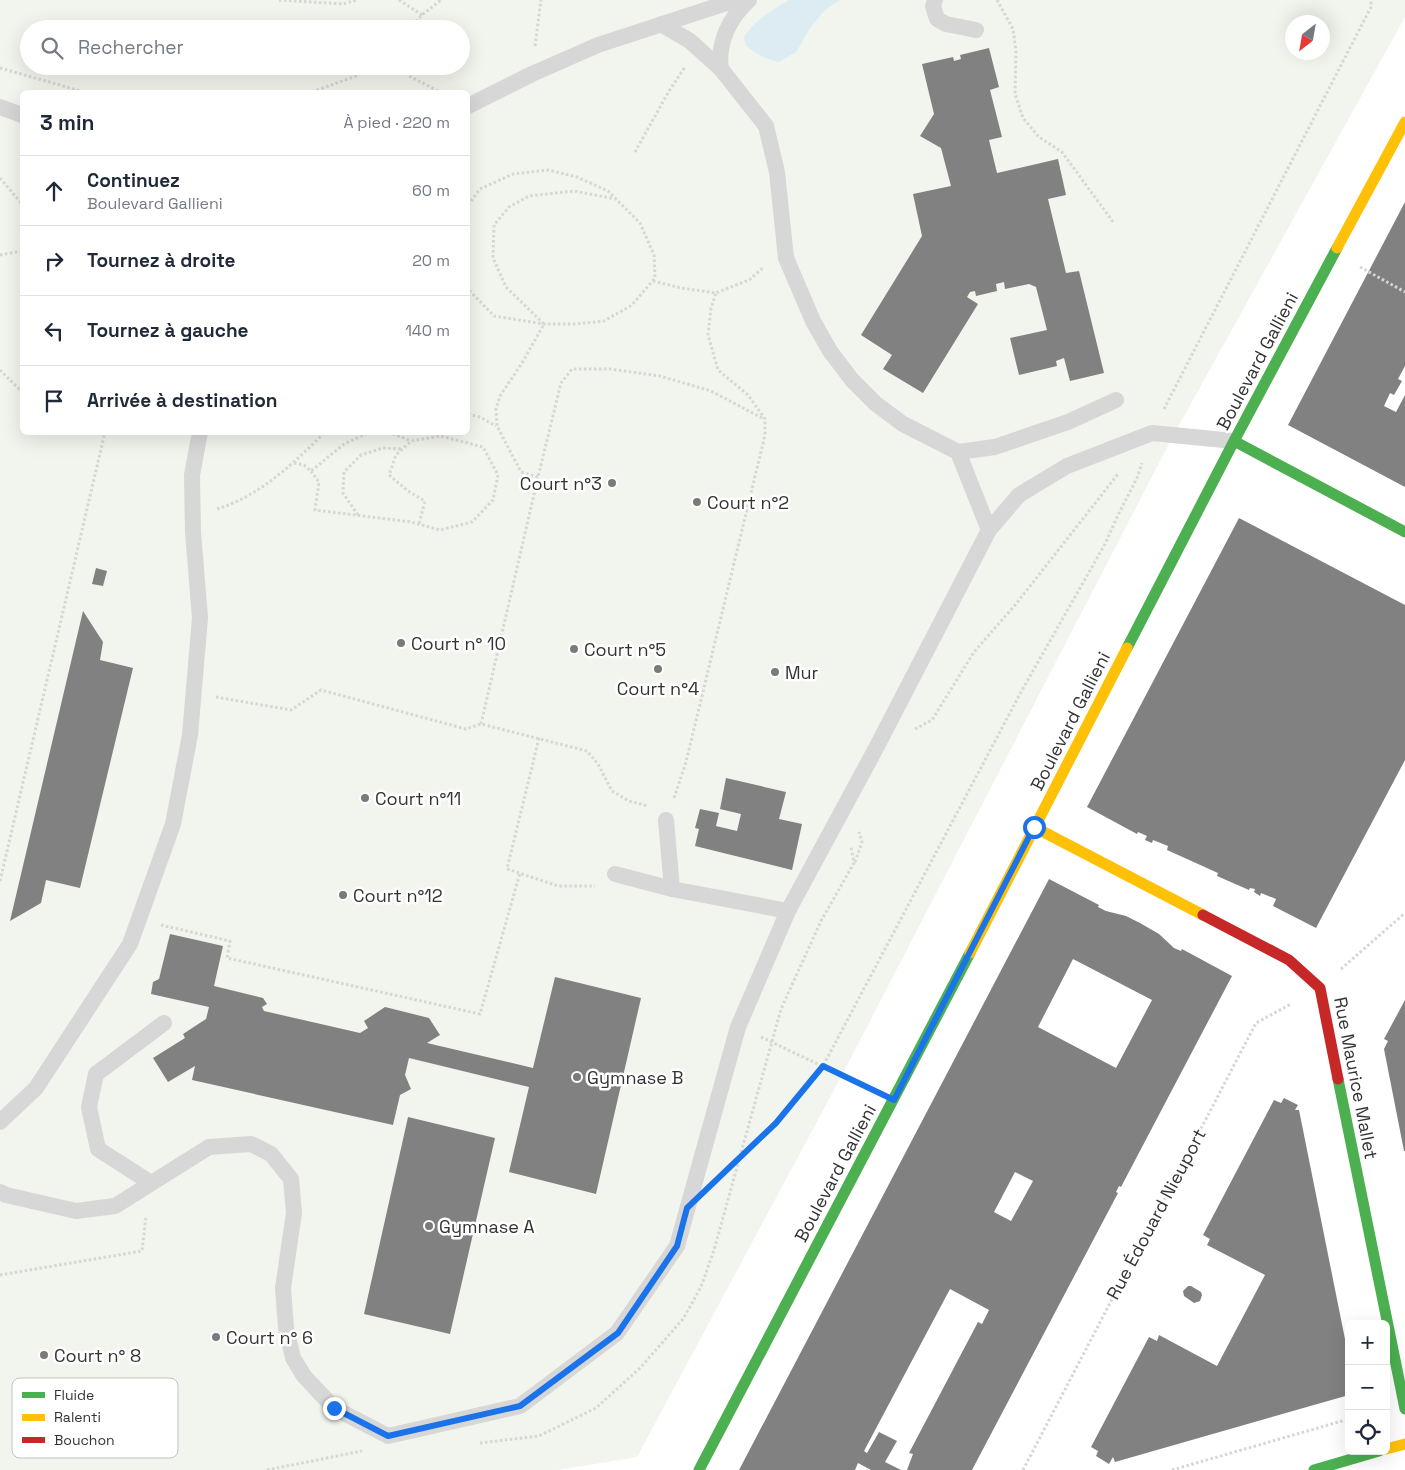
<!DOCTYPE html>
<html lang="fr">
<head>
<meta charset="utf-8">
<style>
  :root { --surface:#fff; --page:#f6f6f7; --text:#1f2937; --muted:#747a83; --line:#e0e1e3 }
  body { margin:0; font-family:"Space Grotesk",sans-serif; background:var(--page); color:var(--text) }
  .controls { position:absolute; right:15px; bottom:15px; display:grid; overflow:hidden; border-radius:8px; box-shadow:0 5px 20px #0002 }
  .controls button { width:45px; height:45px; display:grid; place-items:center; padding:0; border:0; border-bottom:1px solid var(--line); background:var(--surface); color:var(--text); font:25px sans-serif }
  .compass { position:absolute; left:1285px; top:15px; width:45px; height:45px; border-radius:50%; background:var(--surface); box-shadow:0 5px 20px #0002; rotate:211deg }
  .stop { position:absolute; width:15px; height:15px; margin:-11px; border:4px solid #1a73e8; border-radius:50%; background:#fff }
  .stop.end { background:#1a73e8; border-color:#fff; box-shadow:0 1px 5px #0008 }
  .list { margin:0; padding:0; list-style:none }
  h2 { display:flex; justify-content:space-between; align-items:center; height:65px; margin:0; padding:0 20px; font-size:21px }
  h2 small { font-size:16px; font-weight:400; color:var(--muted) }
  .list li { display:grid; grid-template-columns:32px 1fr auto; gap:15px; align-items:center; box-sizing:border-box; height:70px; padding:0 20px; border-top:1px solid var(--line) }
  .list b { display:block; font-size:19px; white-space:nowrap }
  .list p { margin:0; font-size:16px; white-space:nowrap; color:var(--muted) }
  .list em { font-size:16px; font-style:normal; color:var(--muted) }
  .icon { flex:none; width:28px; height:28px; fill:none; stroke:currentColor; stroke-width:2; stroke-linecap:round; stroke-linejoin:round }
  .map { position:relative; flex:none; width:1405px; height:1470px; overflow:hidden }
  .search { position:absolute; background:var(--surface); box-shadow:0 5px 20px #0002; left:20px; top:20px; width:450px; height:55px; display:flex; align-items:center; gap:12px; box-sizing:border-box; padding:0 18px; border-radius:28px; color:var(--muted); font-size:19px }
  .panel { position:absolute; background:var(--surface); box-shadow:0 5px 20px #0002; left:20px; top:90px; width:450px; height:345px; border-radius:8px }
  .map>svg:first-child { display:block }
  .green { fill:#f1f5ed; fill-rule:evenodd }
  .water { fill:#ddebf3 }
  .building { fill:#818181; fill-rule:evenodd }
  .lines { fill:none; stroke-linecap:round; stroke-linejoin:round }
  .path { stroke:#d6d6d6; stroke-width:3; stroke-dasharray:2.5 2.5; stroke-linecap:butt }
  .lane { stroke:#d7d7d7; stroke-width:16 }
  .fast { stroke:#4caf50; stroke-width:11 }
  .slow { stroke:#ffc107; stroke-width:11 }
  .jam { stroke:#c62828; stroke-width:11 }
  .route { stroke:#1a73e8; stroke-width:6 }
  .poi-dot { fill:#7a7a7a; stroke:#fff; stroke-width:2 }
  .labels { text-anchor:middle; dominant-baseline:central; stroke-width:5; stroke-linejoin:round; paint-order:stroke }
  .street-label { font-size:18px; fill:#333; stroke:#fff }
  .poi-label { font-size:18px; fill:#333; stroke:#fff; text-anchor:start }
  .key { fill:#fff; stroke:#c2c2c2; stroke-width:1 }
  .key-label { font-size:14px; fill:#333 }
</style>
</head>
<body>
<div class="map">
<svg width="1405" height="1470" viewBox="0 0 1405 1470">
  <rect width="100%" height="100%" fill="#fff"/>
  <path class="green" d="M 0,0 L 1405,0 L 1405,17 L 1173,436 L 842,1075 L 637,1457 L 558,1470 L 0,1470 ZM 1292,22 L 1322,22 L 1322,52 L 1292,52 ZM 29,29 L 461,29 L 461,66 L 29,66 ZM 22,92 L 468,92 L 468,432 L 22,432 Z"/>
  <path class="water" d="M 789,0 L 840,0 L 825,10 L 810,28 L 796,52 L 779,62 L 762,57 L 746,46 L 744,37 C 755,20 772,10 789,0 Z"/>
  <path class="building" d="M 989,48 L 999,87 L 990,90 L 1002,137 L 989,140 L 997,173 L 1058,159 L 1066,195 L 1048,199 L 1066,273 L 1079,271 L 1104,373 L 1070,381 L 1064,358 L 1056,361 L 1057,366 L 1019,375 L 1010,338 L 1047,330 L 1036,287 L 1029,284 L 1005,289 L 1004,282 L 996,284 L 997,291 L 976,296 L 975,291 L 970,292 L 967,297 L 978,304 L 923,393 L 883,369 L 892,355 L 861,335 L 922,236 L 913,194 L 951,186 L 941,148 L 920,136 L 934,114 L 922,64 L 953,57 L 954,61 L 961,59 L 960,55 Z
    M 1405,202 L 1405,366 L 1398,379 L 1402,381 L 1394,395 L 1390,393 L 1384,406 L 1396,412 L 1405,395 L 1405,487 L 1288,425 Z
    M 1239,518 L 1405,605 L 1405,760 L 1316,928 L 1273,906 L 1276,899 L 1261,893 L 1260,896 L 1254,892 L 1255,889 L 1250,888 L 1249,890 L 1217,876 L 1218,873 L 1167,850 L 1168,846 L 1153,840 L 1152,843 L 1145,840 L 1147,836 L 1138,832 L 1137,834 L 1087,807 Z
    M 96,568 L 107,571 L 103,586 L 92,584 Z
    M 83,611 L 103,642 L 100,660 L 133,668 L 80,888 L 46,880 L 41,903 L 10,921 Z
    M 726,778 L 786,792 L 779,819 L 802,824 L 792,870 L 695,846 L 699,829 L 695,828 L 700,809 L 719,813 L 716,826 L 737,831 L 741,814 L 720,809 Z
    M 1049,879 L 1099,905 L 1098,907 L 1106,911 L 1126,916 L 1140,923 L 1159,934 L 1174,948 L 1181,951 L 1182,949 L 1232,976 L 1121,1187 L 1119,1186 L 1116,1192 L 1118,1193 L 972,1470 L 907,1470 L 913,1454 L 909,1453 L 978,1322 L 982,1324 L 989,1310 L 950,1289 L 864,1451 L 867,1453 L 879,1432 L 897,1441 L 885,1462 L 901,1470 L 871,1470 L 858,1463 L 855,1470 L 739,1470 ZM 1073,959 L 1152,1000 L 1116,1068 L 1038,1027 ZM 1015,1172 L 1033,1181 L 1011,1221 L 994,1212 Z
    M 170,934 L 223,946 L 214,986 L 263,998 L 267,1004 L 262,1007 L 264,1011 L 360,1033 L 368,1028 L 364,1021 L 385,1007 L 429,1018 L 440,1035 L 427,1043 L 533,1068 L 555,977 L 641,998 L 596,1194 L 509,1172 L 529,1087 L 409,1058 L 405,1075 L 411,1089 L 400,1095 L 393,1125 L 192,1080 L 195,1066 L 168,1082 L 153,1058 L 185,1038 L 183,1034 L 206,1019 L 209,1007 L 151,994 L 153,982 L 159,979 Z
    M 1405,1000 L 1405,1151 L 1404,1151 L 1384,1049 L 1388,1041 L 1384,1039 Z
    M 1284,1098 L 1298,1105 L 1295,1110 L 1299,1110 L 1349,1359 L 1349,1395 L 1115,1462 L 1113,1457 L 1109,1464 L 1096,1456 L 1098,1451 L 1091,1447 L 1149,1337 L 1157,1341 L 1159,1335 L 1217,1366 L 1265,1275 L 1207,1245 L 1210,1239 L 1203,1235 L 1274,1100 L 1281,1103 Z
    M 408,1117 L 495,1138 L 450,1334 L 364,1314 Z
    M 1188,1286 L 1191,1286 L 1201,1292 L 1202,1295 L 1200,1301 L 1194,1303 L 1184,1296 L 1183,1291 Z"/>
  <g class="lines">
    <path class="path" d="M 279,0 L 343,4 L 357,0
      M 399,0 L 422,15
      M 997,0 L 1013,29 L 1016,51 L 1015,94 L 1023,118 L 1039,137 L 1062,152 L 1113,222
      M 409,29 L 422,15 L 441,0
      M 535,46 L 541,0
      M 398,66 L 409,76 L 440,92
      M 0,68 L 84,92
      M 312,92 L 356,76 L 373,66
      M 635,152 L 669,91 L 685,67
      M 0,178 L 22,204
      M 468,205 L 480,189 L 513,174 L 548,170 L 577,177 L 608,191 L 640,223 L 654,255 L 655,278 L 632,305 L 604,321 L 576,324 L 544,324 L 494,316 L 468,289
      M 0,255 L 22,251
      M 1360,267 L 1405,292
      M 653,281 L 681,288 L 716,293 L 749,280 L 764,267
      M 0,370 L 22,392
      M 1164,409 L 1371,7 L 1371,0
      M 468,414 L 480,417 L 496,426
      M 388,432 L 411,441
      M 294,463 L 304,465 L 311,471 L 344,444 L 370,432
      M 311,471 L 319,482 L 315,510 L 411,522 L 440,530 L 472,522 L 493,500 L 498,475 L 483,447 L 440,436 L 411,441 L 396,455 L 389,475 L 408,491 L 425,501 L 419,524
      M 538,477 L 521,472 L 497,426 L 496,409 L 500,396 L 522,363 L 544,324 L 506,287 L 493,258 L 494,225 L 509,207 L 529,196 L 574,191 L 616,199
      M 217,509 C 260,496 294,463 325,432
      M 358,515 L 343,493 L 344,472 L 361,455 L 383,448 L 401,449
      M 216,697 L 291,710 L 321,690 L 466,729 L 481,724 L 587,751 L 598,764 L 612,791 L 629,801 L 648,806
      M 481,724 L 538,477 L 561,383 L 572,369 L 610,369 L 660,376 L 711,391 L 762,418
      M 915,729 L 932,720 L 974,652 L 1016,604 L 1118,474
      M 539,738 L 507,869 L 558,886 L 595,886
      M 674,798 L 686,762 L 765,435 L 765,419 L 748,395 L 718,370 L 708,335 L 711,308 L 716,293
      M 855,862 L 862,842 L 859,832
      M 0,881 L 105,432
      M 161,925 L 230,941 L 227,958 L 480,1014 L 520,873
      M 1341,969 L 1405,913
      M 761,1037 L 868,1088
      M 725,1171 L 776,1123 L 823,1066 L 1021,692 L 1105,544 L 1118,515 L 1137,478 L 1142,463
      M 0,1275 L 142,1251 L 146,1216
      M 480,1443 L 539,1436 L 596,1408 L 640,1368 L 683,1319 L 701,1287 L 714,1250 L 781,1009 L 821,921 L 854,863 L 851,847
      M 267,1470 L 362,1451
      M 1023,1470 L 1256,1023 L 1291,1004
      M 1172,1470 L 1349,1419"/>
    <path class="lane" d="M 935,0 L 933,6 L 937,19 L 946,24 L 976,30
      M 661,24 L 690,41 L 721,69 L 766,126 L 777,172 L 786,258 L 813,321 L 830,351 L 852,380 L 876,404 L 903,424 L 958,452 L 989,530
      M 721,69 C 717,43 730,17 749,0
      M 468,106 L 532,74 L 598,45 L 736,0
      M 0,107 L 22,115
      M 958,452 L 995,447 L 1068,422 L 1116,400
      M 666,820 L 672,889 L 788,911
      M 615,874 L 672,889
      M 0,1122 L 36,1088 L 130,944 L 173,824 L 190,735 L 200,618 L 193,532 L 192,475 L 200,432
      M 151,1183 L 98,1149 L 89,1107 L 96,1074 L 164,1023
      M 0,1192 L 6,1195 L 76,1211 L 115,1206 L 209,1147 L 251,1144 L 271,1154 L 291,1179 L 294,1213 L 283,1288 L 286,1328 L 293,1358 L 304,1376 L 334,1408 L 388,1436 L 520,1406 L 617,1333 L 677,1246 L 738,1027 L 788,911 L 875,750 L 989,530 L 1019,495 L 1067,466 L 1152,433 L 1234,441"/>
    <path class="fast" d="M 1234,441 L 1405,532
      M 1127,648 L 1234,441 L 1337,248
      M 1338,1079 L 1405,1409
      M 699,1470 L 970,953
      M 1314,1470 L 1379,1451"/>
    <path class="slow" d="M 1337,248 L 1405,122
      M 1034,827 L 1203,915
      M 970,953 L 1127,648
      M 1386,1449 L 1405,1444"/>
    <path class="jam" d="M 1203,915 L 1289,960 L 1320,988 L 1338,1079"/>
  </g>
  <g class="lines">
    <path class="route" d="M 334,1408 L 388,1436 L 520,1406 L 618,1333 L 677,1246 L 687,1208 L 776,1123 L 823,1066 L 894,1100 L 1034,827"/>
  </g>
  <g class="poi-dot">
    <circle cx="612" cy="483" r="5"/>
    <circle cx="697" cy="502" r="5"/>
    <circle cx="401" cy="643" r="5"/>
    <circle cx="574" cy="649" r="5"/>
    <circle cx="658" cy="669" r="5"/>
    <circle cx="775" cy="672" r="5"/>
    <circle cx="365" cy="798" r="5"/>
    <circle cx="343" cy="895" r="5"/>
    <circle cx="577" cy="1077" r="5"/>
    <circle cx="429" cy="1226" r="5"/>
    <circle cx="216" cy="1337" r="5"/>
    <circle cx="44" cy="1355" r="5"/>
  </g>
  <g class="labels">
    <g class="street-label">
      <text transform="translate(1257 361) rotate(-62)">Boulevard Gallieni</text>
      <text transform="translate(1070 721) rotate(-63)">Boulevard Gallieni</text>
      <text transform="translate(1356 1078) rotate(79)">Rue Maurice Mallet</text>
      <text transform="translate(835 1173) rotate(-62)">Boulevard Gallieni</text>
      <text transform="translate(1156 1214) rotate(-62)">Rue Édouard Nieuport</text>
    </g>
    <g class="poi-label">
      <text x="602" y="483" text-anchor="end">Court n°3</text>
      <text x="707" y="502">Court n°2</text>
      <text x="411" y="643">Court n° 10</text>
      <text x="584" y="649">Court n°5</text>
      <text x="785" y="672">Mur</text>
      <text x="658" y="688" text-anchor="middle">Court n°4</text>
      <text x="375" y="798">Court n°11</text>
      <text x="353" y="895">Court n°12</text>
      <text x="587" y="1077">Gymnase B</text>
      <text x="439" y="1226">Gymnase A</text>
      <text x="226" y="1337">Court n° 6</text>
      <text x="54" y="1355">Court n° 8</text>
    </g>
  </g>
  <rect x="12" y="1378" width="166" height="80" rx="8" class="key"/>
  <rect x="22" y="1392" width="23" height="6" fill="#4caf50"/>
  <rect x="22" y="1414" width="23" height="7" fill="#ffc107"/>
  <rect x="22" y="1437" width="23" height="6" fill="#c62828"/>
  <g class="key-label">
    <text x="54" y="1400">Fluide</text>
    <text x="54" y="1422">Ralenti</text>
    <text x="54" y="1445">Bouchon</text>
  </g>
</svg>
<div class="controls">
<button>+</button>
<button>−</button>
<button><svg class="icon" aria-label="locate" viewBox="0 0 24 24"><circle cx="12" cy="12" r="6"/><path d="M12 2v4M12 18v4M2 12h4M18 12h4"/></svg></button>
</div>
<svg class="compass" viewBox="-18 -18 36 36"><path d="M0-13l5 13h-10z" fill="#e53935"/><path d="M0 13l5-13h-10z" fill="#747a83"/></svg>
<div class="stop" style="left:1034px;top:827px"></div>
<div class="stop end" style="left:334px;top:1408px"></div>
<div class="search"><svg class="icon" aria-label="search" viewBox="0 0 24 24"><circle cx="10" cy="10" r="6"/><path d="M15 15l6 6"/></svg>Rechercher</div>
<section class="panel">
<h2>3 min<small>À pied · 220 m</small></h2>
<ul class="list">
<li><svg class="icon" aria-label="ahead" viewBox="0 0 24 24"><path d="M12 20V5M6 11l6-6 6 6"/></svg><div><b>Continuez</b><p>Boulevard Gallieni</p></div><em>60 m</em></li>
<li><svg class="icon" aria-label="right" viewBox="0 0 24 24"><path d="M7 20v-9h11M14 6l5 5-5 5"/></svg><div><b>Tournez à droite</b></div><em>20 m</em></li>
<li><svg class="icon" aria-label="left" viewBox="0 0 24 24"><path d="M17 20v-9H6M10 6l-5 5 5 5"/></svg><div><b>Tournez à gauche</b></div><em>140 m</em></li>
<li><svg class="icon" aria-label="arrive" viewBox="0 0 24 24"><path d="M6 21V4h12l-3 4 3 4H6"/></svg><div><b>Arrivée à destination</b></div></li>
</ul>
</section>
</div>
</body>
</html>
